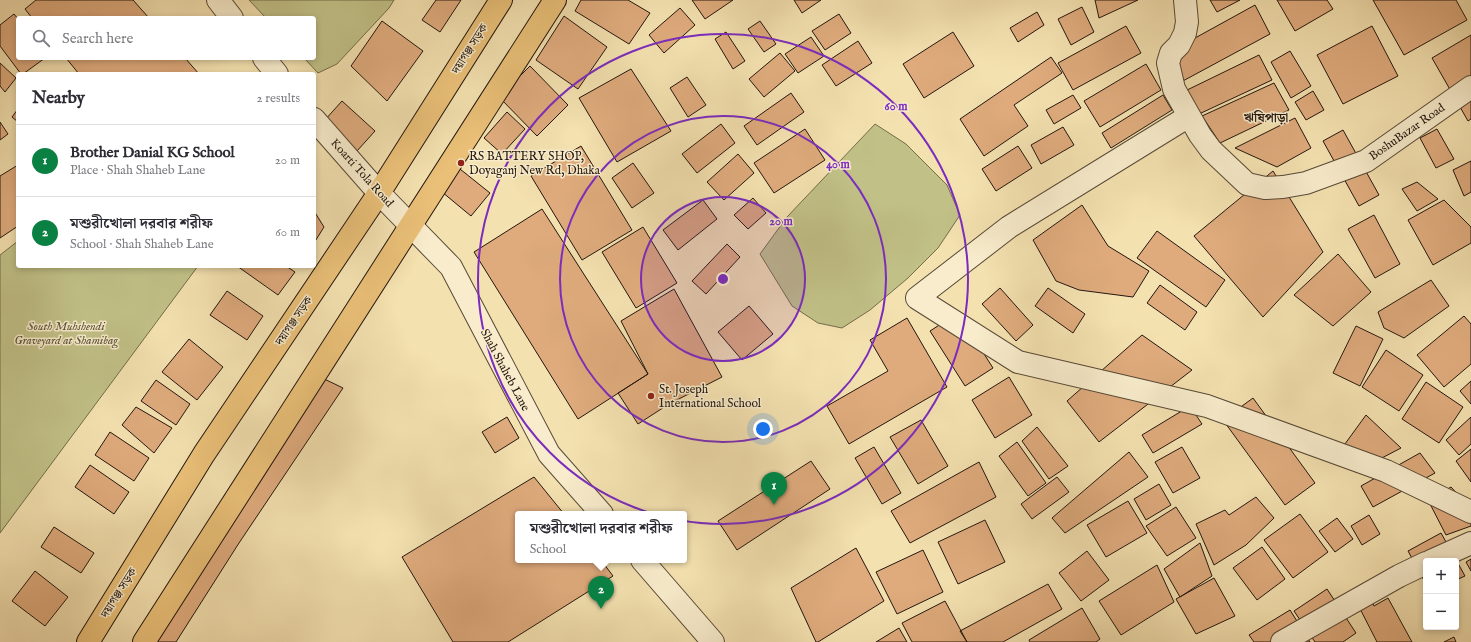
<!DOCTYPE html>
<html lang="en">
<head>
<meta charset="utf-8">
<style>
  :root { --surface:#fff; --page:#f7f7f7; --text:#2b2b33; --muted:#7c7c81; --line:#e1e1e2; --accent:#0b8043 }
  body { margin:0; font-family:"IM FELL English","Noto Serif Bengali",serif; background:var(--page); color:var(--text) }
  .controls { position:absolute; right:12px; bottom:12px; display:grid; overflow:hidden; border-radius:4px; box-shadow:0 2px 6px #0003 }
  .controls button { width:36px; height:36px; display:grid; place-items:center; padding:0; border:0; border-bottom:1px solid var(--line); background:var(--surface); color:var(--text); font:20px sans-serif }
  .you { position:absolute; left:763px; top:429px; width:14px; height:14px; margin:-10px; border:3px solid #fff; border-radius:50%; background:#1a73e8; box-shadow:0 0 0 6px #1a73e833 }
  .badge { display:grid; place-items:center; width:26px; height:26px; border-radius:50%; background:var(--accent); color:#fff; font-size:13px; font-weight:700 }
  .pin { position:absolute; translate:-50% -33px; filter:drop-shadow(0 1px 2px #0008) }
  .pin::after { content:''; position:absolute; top:21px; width:14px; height:12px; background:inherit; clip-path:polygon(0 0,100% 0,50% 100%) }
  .popup { position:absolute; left:515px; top:511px; width:172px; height:52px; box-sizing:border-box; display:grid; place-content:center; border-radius:4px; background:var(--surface); filter:drop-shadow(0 1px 3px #0005); font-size:13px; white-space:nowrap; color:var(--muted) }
  .popup b { font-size:15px; color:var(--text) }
  .popup::after { content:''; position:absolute; left:50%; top:100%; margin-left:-8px; border:8px solid transparent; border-top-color:var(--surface) }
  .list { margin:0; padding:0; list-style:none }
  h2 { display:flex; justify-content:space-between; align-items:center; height:52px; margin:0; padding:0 16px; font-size:17px }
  h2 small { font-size:13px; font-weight:400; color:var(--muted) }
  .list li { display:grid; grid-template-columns:26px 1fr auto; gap:12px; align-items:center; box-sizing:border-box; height:72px; padding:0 16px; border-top:1px solid var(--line) }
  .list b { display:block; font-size:15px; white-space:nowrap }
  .list p { margin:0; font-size:13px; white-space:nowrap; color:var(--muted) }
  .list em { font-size:13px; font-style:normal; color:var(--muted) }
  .icon { flex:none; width:22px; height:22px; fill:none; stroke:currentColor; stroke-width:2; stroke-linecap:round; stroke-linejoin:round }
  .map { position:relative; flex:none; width:1471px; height:642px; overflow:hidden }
  .search { position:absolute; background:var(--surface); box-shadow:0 2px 6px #0003; left:16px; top:16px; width:300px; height:44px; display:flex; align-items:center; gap:10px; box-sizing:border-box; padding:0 14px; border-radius:4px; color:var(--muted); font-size:15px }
  .panel { position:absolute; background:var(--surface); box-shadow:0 2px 6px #0003; left:16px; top:72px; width:300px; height:196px; border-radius:4px }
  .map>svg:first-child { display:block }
  .green { fill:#c1c187; stroke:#726c4a }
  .building { fill:#dfab7d; stroke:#23160e }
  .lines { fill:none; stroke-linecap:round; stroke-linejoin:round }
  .minor-casing { stroke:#574936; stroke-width:24 }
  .major-casing { stroke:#23160e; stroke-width:24 }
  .minor { stroke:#f8eccc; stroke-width:22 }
  .major { stroke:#eac078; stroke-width:22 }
  .ring { fill:none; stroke:#7b2cbf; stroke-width:2 }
  .poi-dot { fill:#8f2418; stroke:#f8eccc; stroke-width:1.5 }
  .labels { text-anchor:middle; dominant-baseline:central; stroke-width:3; stroke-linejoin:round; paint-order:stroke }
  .street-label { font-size:12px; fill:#23160e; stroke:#f8eccc }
  .poi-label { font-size:12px; fill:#23160e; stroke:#f8eccc; text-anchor:start }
  .park-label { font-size:12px; font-style:italic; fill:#5a5238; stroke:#f8eccc }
  .neighbourhood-label { font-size:13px; font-weight:bold; fill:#23160e; stroke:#f8eccc }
  .centre { fill:#7b2cbf; stroke:#f8eccc; stroke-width:2 }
  .ring-label { font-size:12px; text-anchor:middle; font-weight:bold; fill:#7b2cbf; stroke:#f8eccc; stroke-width:3; stroke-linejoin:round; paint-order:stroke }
</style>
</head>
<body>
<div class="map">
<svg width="1471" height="642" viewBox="0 0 1471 642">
  <rect width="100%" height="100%" fill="#f4e1b0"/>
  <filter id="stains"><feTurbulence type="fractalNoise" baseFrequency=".005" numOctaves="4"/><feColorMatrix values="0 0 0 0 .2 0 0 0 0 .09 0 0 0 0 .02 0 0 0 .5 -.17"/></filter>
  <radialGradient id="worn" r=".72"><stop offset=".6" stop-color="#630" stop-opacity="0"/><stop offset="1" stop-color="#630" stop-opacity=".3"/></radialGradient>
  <path class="green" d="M 249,0 L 394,0 L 389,8 L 337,64 L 318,73 L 304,58 L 314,58 L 314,18 L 266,18 Z
    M 875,124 L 906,144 L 947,185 L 960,215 L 938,248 L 908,278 L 870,310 L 842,328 L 818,323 L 792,306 L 760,254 L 787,217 Z
    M 18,241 L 18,266 L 198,266 L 0,533 L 0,255 Z"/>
  <path class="building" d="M 36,0 L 133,0 L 149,18 L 32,18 L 25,9 Z
    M 436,0 L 461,0 L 440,32 L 422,20 Z
    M 581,0 L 628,0 L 650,13 L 629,44 L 575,11 Z
    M 692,0 L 733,0 L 705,19 Z
    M 794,0 L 821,0 L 802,13 Z
    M 1095,0 L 1138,0 L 1099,18 Z
    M 1210,0 L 1240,0 L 1217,12 Z
    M 1277,0 L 1327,0 L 1333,9 L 1295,31 Z
    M 1373,0 L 1456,0 L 1467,20 L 1404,55 Z
    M 1255,5 L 1270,34 L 1181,82 L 1166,54 Z
    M 1082,7 L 1094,32 L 1071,45 L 1058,19 Z
    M 680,8 L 695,25 L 664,53 L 649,35 Z
    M 1037,12 L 1044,25 L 1018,42 L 1010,28 Z
    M 14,14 L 18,19 L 18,58 L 45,58 L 23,74 L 21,74 L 0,46 L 0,25 Z
    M 839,14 L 851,33 L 825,50 L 812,31 Z
    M 564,16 L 607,47 L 578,89 L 536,60 Z
    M 382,21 L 423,51 L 387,101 L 351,66 Z
    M 760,21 L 776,44 L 764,52 L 748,29 Z
    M 1126,26 L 1141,53 L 1073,90 L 1058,63 Z
    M 1372,26 L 1398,76 L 1343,104 L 1317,55 Z
    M 726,32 L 745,61 L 733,69 L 715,39 Z
    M 953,32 L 974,66 L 924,98 L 903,64 Z
    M 1471,35 L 1471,119 L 1468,121 L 1432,58 Z
    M 811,37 L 824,56 L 798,73 L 785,54 Z
    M 858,41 L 872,63 L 836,86 L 822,65 Z
    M 1290,51 L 1311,86 L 1291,98 L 1271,62 Z
    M 780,53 L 795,71 L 764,97 L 749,79 Z
    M 1259,55 L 1272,80 L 1199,114 L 1183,92 Z
    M 1051,57 L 1062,73 L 1014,105 L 1028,126 L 984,156 L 960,119 Z
    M 66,58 L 185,58 L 199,74 L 79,74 Z
    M 0,63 L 16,78 L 5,92 L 0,86 Z
    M 1146,64 L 1161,90 L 1100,127 L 1084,101 Z
    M 530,66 L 568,105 L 537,136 L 499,97 Z
    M 631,69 L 671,131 L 617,162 L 579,98 Z
    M 687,77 L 706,105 L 688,117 L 670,88 Z
    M 1274,83 L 1289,110 L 1220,143 L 1202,116 Z
    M 1313,91 L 1324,110 L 1306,120 L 1295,102 Z
    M 791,93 L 804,112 L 757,145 L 744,126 Z
    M 1073,95 L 1081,108 L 1054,124 L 1046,110 Z
    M 1163,95 L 1172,110 L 1111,148 L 1102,133 Z
    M 342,101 L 375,131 L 357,151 L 324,121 Z
    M 18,109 L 18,122 L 12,117 Z
    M 507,112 L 525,129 L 502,154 L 484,138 Z
    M 1295,118 L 1311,148 L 1277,167 L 1235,148 Z
    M 0,122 L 8,134 L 0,140 Z
    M 721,124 L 735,143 L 697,173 L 682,154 Z
    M 1063,127 L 1074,145 L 1041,164 L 1031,145 Z
    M 805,129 L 825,160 L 774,193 L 754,163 Z
    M 1437,129 L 1454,159 L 1436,168 L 1420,138 Z
    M 1343,130 L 1379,195 L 1359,206 L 1323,141 Z
    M 581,146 L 632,230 L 582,260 L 531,176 Z
    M 1018,146 L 1032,168 L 996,191 L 982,169 Z
    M 738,154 L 754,173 L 724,200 L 707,182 Z
    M 1471,161 L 1471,192 L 1464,196 L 1453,170 Z
    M 633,163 L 654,193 L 632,208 L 612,178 Z
    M 18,165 L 18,226 L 0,238 L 0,176 Z
    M 460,169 L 490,193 L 471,216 L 442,192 Z
    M 1273,171 L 1323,252 L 1263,317 L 1194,236 Z
    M 1417,182 L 1438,199 L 1417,211 L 1402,189 Z
    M 753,198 L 766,213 L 748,229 L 734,215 Z
    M 703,200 L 717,219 L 678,250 L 663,230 Z
    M 1444,200 L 1471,227 L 1471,243 L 1433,265 L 1408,220 Z
    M 1082,205 L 1108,246 L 1149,271 L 1133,297 L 1079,290 L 1056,281 L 1033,240 Z
    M 542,209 L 648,374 L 578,419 L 474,252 Z
    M 314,211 L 324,227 L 314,243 Z
    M 1374,215 L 1400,264 L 1375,278 L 1348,229 Z
    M 643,227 L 677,283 L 636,308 L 602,252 Z
    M 1157,231 L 1225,280 L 1206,307 L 1137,258 Z
    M 727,244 L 740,257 L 706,294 L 692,281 Z
    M 1338,254 L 1371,292 L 1333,326 L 1294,295 Z
    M 237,266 L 286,266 L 295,272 L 278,295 Z
    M 1431,280 L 1449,306 L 1404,338 L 1384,328 L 1378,312 Z
    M 1160,285 L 1197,312 L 1185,330 L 1147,303 Z
    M 1000,288 L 1033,325 L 1016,341 L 982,304 Z
    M 1048,288 L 1085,314 L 1073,333 L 1035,306 Z
    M 674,289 L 722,377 L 669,404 L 638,424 L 618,393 L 648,374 L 621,321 Z
    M 227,291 L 263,316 L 247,340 L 210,315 Z
    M 749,306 L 773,334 L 742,360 L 718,332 Z
    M 958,313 L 993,368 L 965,386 L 930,331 Z
    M 1464,316 L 1471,324 L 1471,364 L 1444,387 L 1417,355 Z
    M 907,318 L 947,387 L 849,444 L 827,406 L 888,371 L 870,340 Z
    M 1356,326 L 1383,339 L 1360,386 L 1333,373 Z
    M 1142,335 L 1192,370 L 1099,442 L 1067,401 Z
    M 189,339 L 223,367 L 197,400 L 162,372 Z
    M 1386,350 L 1423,375 L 1399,411 L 1362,387 Z
    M 316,375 L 343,388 L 239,543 L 176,642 L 144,642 Z
    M 1009,377 L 1032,415 L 995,438 L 972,400 Z
    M 156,380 L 190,404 L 176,425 L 141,401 Z
    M 1471,381 L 1471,404 L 1460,391 Z
    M 1426,382 L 1463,407 L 1439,443 L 1402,419 Z
    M 1253,398 L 1315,483 L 1285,505 L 1223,420 Z
    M 1190,406 L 1202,424 L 1153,453 L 1142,435 Z
    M 136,407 L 172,428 L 154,453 L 122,425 Z
    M 1366,415 L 1401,448 L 1355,472 L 1342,448 Z
    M 507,417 L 519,438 L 495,453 L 482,432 Z
    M 1471,417 L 1471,444 L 1459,455 L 1446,440 Z
    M 921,420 L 948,466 L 918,484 L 890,437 Z
    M 1037,427 L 1068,466 L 1049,479 L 1022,441 Z
    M 110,432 L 149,458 L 134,481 L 95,455 Z
    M 1017,442 L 1046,483 L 1028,496 L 999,456 Z
    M 874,447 L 901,493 L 882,504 L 855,458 Z
    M 1182,447 L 1200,478 L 1173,493 L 1155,462 Z
    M 1471,449 L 1471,482 L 1456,461 Z
    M 1129,452 L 1148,477 L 1065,533 L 1052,518 Z
    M 1420,453 L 1435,473 L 1373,507 L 1361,486 Z
    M 811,461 L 830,489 L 737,550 L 718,521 Z
    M 979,462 L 996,497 L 910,543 L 891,511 Z
    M 90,465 L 129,492 L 114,514 L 75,487 Z
    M 534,477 L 564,514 L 518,514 L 518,560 L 601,560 L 613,576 L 508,642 L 453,642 L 402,557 Z
    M 1057,477 L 1069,492 L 1032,519 L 1021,504 Z
    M 1159,484 L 1171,505 L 1146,520 L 1134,499 Z
    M 1451,487 L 1471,509 L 1471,526 L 1446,535 L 1428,500 Z
    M 1256,497 L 1274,518 L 1246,545 L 1214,565 L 1196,524 L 1225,510 L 1229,515 Z
    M 1128,501 L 1147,533 L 1106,557 L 1087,525 Z
    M 1176,507 L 1196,538 L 1167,556 L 1146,526 Z
    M 1300,514 L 1328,552 L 1293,578 L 1264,540 Z
    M 1369,515 L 1380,534 L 1362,545 L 1351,526 Z
    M 1337,518 L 1353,539 L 1335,552 L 1319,531 Z
    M 985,520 L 1005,562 L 958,584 L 938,542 Z
    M 54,527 L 94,553 L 81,573 L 41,547 Z
    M 1441,533 L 1465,576 L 1456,580 L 1456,561 L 1426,561 L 1426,584 L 1408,551 Z
    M 1200,543 L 1212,576 L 1180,597 L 1164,569 Z
    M 1262,547 L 1285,579 L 1257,600 L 1233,568 Z
    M 856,548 L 884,601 L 818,642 L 816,642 L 791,588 Z
    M 923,550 L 943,592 L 897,614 L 876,572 Z
    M 1087,551 L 1109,580 L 1081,601 L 1059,573 Z
    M 1471,559 L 1471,571 L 1466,562 Z
    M 1157,565 L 1174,602 L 1121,635 L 1099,601 Z
    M 35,571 L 68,597 L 45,626 L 12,601 Z
    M 1214,578 L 1235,616 L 1196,634 L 1176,599 Z
    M 1048,584 L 1062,609 L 1003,642 L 967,642 L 960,631 Z
    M 1327,589 L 1356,633 L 1343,642 L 1315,642 L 1294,611 Z
    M 1368,593 L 1374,606 L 1388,598 L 1412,642 L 1377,642 L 1355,599 Z
    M 945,601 L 967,642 L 912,642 L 902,623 Z
    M 1082,608 L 1100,639 L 1096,642 L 1030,642 L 1029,640 Z
    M 1290,610 L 1310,642 L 1254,642 L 1249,635 Z
    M 899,628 L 907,642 L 876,642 Z
    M 1454,637 L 1456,642 L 1444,642 Z"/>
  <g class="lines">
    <defs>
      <path id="minor" d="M 218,0 L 232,18
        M 1185,0 L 1187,22 L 1185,33 L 1179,45 L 1171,53 L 1168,63 L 1174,89 L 1200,135 L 1211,150 L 1247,184 L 1265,188 L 1283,187 L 1306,183 L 1366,161 L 1471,87
        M 264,58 L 277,74
        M 1189,116 L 1009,227 L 917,298 L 1018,362 L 1207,406 L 1386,471 L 1471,512
        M 314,119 L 379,193 L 451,267 L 549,454 L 602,514
        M 642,560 L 713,642
        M 1431,561 L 1471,543
        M 1282,642 L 1399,576 L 1426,563"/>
      <path id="major" d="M 88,642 L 204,454 L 379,193 L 501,0
        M 144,642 L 555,0"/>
    </defs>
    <use href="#minor" class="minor-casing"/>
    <use href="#major" class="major-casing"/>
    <use href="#minor" class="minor"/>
    <use href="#major" class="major"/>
  </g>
  <circle cx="723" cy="279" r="82" fill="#7b2cbf" fill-opacity=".12"/>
  <g class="ring">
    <circle cx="723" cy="279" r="82"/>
    <circle cx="723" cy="279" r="163"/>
    <circle cx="723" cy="279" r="245"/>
  </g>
  <g class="poi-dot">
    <circle cx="461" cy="163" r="4"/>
    <circle cx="651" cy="396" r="4"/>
  </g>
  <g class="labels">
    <g class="street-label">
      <text transform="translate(470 49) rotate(-58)">দয়াগঞ্জ সড়ক</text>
      <text transform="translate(1407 132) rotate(-35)">BoshuBazar Road</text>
      <text transform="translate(362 173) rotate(48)">Koarti Tola Road</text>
      <text transform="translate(294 321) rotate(-56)">দয়াগঞ্জ সড়ক</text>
      <text transform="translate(505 370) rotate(62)">Shah Shaheb Lane</text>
      <text transform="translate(119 593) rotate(-58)">দয়াগঞ্জ সড়ক</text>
    </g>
    <g class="poi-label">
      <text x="469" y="156">RS BATTERY SHOP,<tspan x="469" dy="14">Doyaganj New Rd, Dhaka</tspan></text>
      <text x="659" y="389">St. Joseph<tspan x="659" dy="14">International School</tspan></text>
    </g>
    <g class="park-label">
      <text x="66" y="326">South Muhshendi<tspan x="66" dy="14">Graveyard at Shamibag</tspan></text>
    </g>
    <g class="neighbourhood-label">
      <text x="1266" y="118">ঋষিপাড়া</text>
    </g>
  </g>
  <circle cx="723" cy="279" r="6" class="centre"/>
  <g class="ring-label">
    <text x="896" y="110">60 m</text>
    <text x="838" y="168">40 m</text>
    <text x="781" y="225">20 m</text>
  </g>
  <rect width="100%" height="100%" filter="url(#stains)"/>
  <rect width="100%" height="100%" fill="url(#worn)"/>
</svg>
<div class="controls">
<button>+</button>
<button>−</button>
</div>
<div class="you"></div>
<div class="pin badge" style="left:774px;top:505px">1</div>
<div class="pin badge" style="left:601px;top:609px">2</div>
<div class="popup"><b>মশুরীখোলা দরবার শরীফ</b>School</div>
<div class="search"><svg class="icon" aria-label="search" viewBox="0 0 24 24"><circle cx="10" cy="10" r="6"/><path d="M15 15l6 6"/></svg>Search here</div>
<section class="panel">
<h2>Nearby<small>2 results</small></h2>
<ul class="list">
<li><span class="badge">1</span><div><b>Brother Danial KG School</b><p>Place · Shah Shaheb Lane</p></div><em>20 m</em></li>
<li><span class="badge">2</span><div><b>মশুরীখোলা দরবার শরীফ</b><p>School · Shah Shaheb Lane</p></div><em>60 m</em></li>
</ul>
</section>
</div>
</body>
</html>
